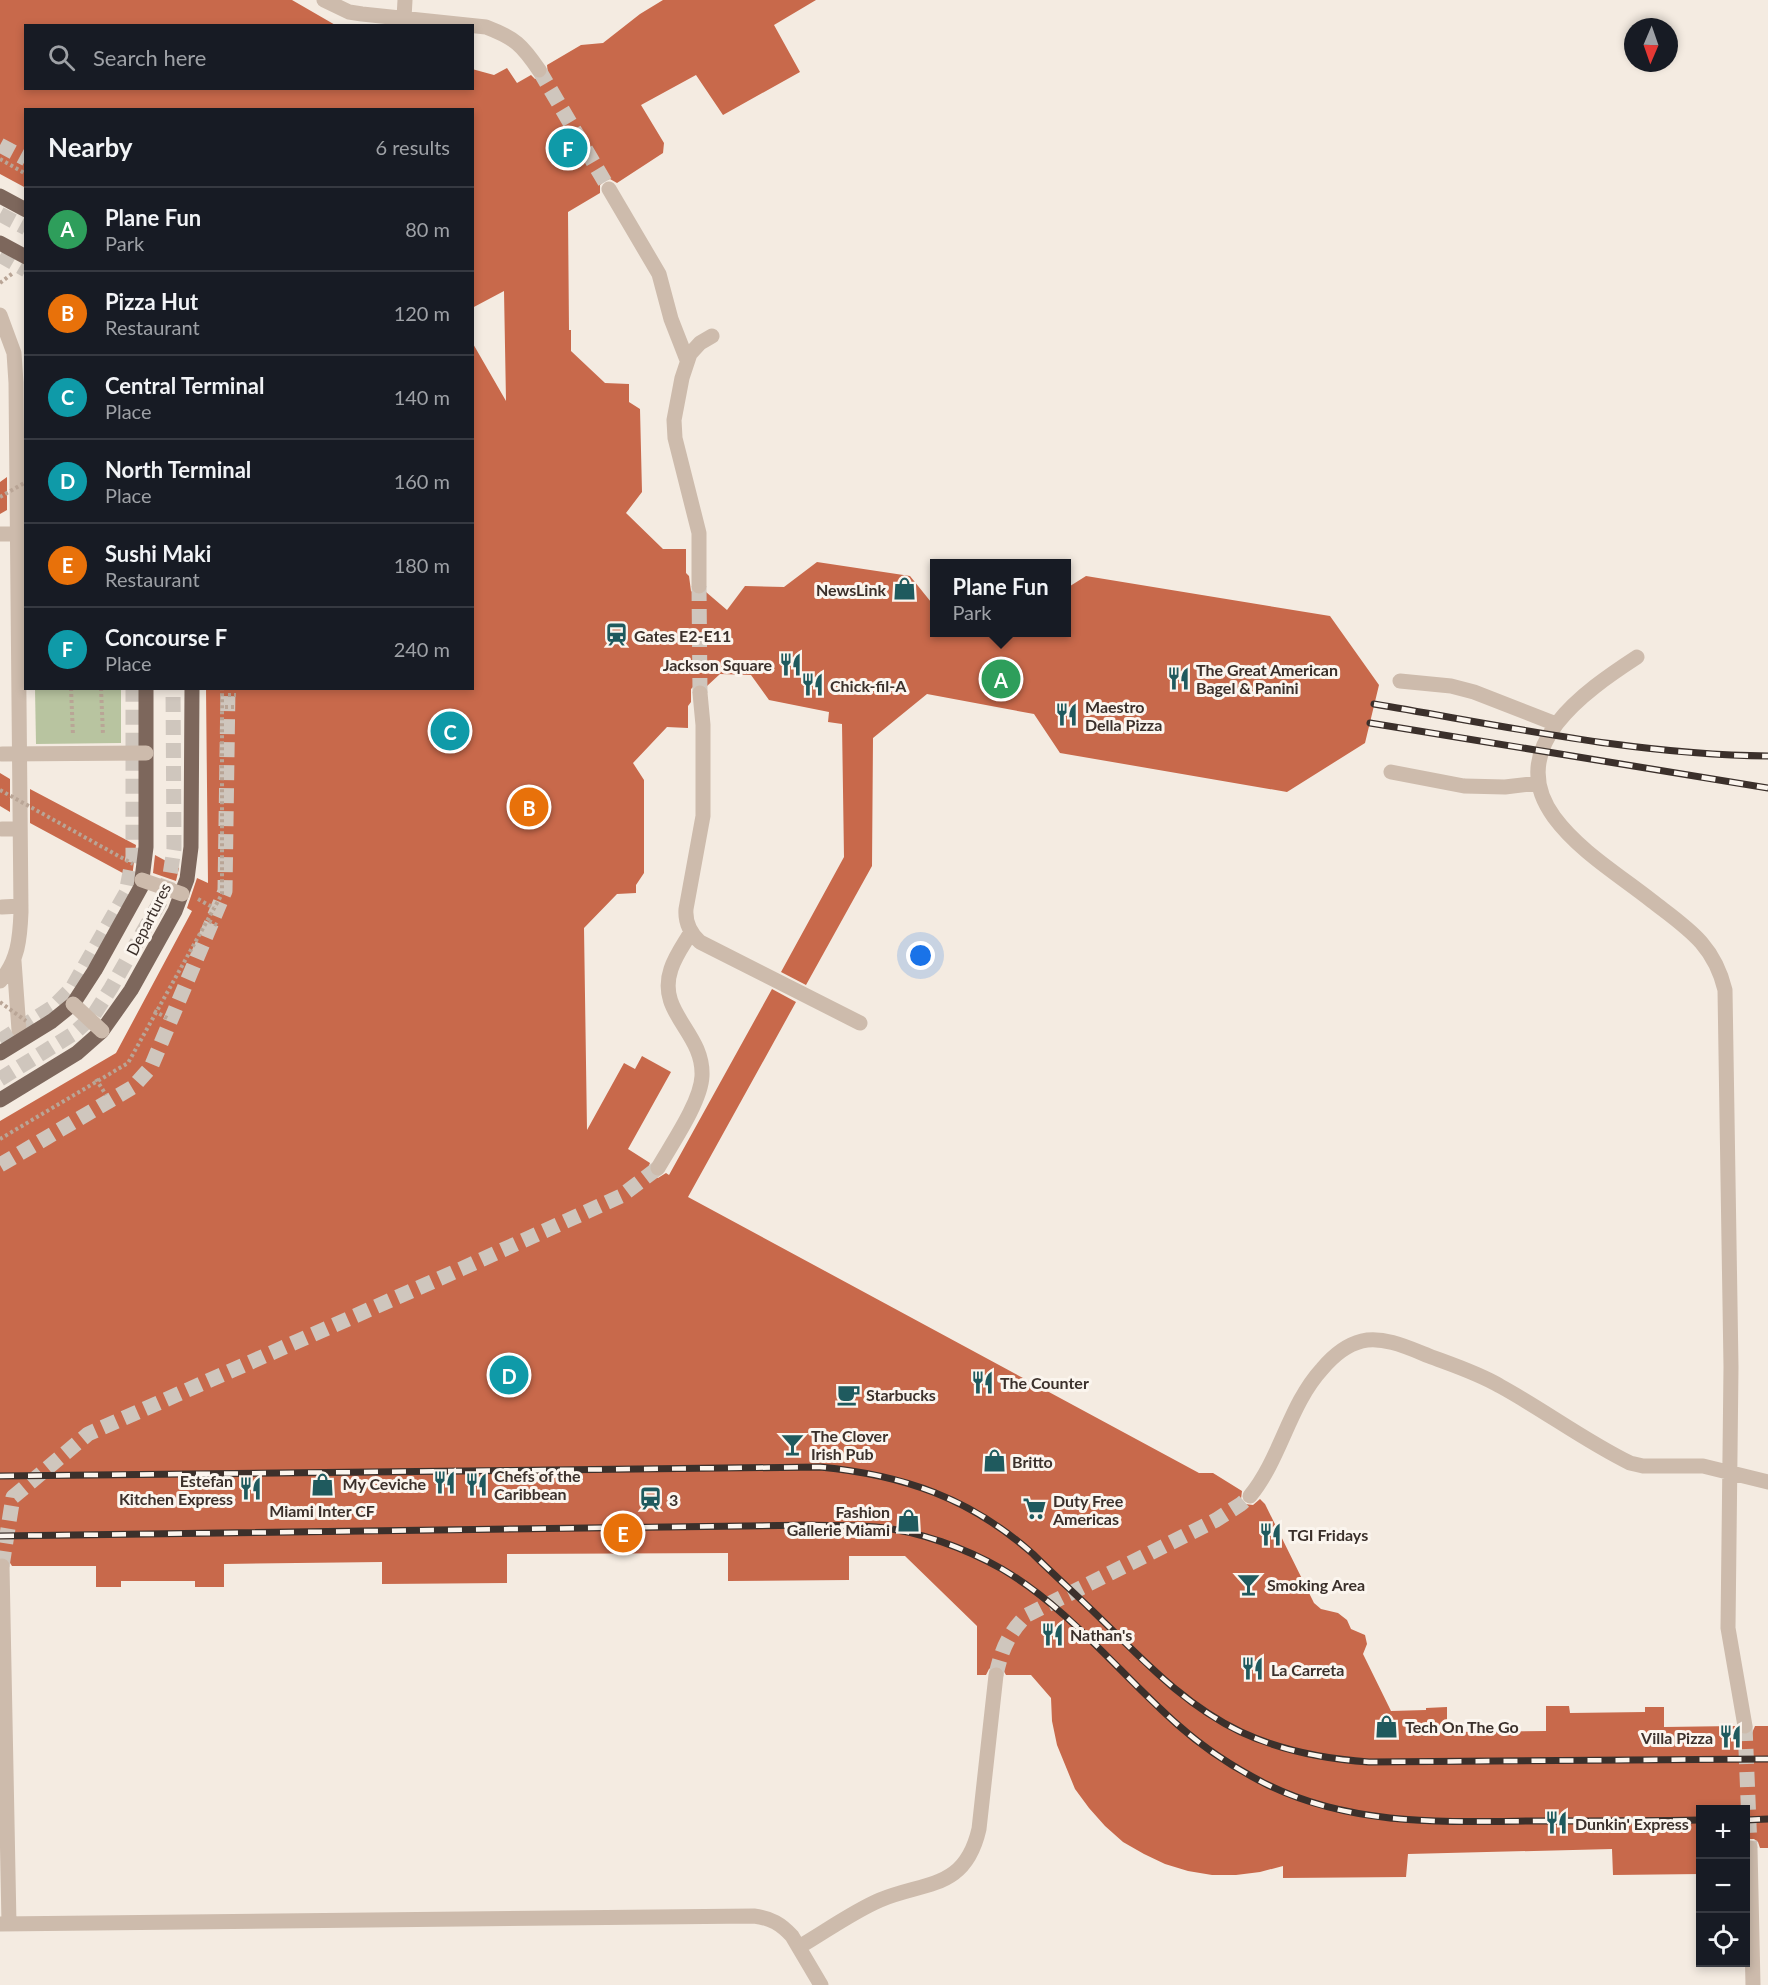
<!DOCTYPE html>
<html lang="en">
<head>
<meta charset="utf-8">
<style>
  :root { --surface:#171b24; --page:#20242c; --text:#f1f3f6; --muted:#9ea1a6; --line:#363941; --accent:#92aeb2 }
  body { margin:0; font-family:Lato,sans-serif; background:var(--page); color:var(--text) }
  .controls { position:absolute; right:18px; bottom:18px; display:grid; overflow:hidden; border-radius:0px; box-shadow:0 3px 9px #0003 }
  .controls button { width:54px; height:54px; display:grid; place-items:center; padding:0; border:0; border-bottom:2px solid var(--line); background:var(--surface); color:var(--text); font:30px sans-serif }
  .compass { position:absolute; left:1624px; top:18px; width:54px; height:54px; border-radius:50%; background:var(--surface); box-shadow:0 3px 9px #0003; rotate:182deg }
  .you { position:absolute; left:921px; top:956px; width:21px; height:21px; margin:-15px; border:4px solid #fff; border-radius:50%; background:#1a73e8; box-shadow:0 0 0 9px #1a73e833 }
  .badge { display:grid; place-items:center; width:39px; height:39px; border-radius:50%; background:var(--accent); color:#fff; font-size:20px; font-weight:700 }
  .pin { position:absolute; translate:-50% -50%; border:3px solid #fff; box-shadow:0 2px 6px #0006 }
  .popup { position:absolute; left:930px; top:559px; width:141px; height:78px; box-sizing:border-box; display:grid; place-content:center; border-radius:0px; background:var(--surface); filter:drop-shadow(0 2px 4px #0005); font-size:20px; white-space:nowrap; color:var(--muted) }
  .popup b { font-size:22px; color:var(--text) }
  .popup::after { content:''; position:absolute; left:50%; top:100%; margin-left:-12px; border:12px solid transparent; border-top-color:var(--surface) }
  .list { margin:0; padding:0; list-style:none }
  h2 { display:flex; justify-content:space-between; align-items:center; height:78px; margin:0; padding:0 24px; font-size:26px }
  h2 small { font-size:20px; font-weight:400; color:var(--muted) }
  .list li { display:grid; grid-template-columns:39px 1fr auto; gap:18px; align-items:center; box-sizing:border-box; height:84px; padding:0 24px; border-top:2px solid var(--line) }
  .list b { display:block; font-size:22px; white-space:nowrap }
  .list p { margin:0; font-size:20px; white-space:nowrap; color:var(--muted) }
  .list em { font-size:20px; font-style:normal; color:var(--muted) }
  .icon { flex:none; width:33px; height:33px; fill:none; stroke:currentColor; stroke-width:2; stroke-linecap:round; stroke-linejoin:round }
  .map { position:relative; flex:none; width:1768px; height:1985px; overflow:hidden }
  .search { position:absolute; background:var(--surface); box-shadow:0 3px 9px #0003; left:24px; top:24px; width:450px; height:66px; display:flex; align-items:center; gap:15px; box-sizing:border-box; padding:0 21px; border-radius:0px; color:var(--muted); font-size:22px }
  .panel { position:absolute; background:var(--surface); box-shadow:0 3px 9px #0003; left:24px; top:108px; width:450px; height:582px; border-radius:0px }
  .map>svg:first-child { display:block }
  .green { fill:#b8c4a0 }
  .building { fill:#c8694b }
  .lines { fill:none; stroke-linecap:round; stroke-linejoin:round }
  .minor-tunnel { stroke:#cfc6bd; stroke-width:15; stroke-dasharray:15 8; stroke-linecap:butt }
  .major-tunnel { stroke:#cfc6bd; stroke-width:15; stroke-dasharray:15 8; stroke-linecap:butt }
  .path { stroke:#b9a596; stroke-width:4; stroke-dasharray:3 3; stroke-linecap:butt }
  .minor { stroke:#cdbbac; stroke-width:15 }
  .major { stroke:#7d675c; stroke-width:15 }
  .rail-casing { stroke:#3b302b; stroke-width:7 }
  .rail { stroke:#fbf5ee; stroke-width:4.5; stroke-dasharray:14; stroke-linecap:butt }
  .path-bridge { stroke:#b9a596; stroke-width:4; stroke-dasharray:3 3; stroke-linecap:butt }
  .minor-bridge { stroke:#cdbbac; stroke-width:15 }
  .major-bridge { stroke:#7d675c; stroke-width:15 }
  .labels { text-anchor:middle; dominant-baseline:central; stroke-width:6; stroke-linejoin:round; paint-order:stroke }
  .poi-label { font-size:16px; font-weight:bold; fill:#3b302b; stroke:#fbf5ee; text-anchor:start }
  .street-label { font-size:16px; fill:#3b302b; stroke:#fbf5ee }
</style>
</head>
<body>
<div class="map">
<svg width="1768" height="1985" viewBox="0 0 1768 1985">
  <rect width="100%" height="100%" fill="#f4ebe1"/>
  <path class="green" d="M 35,689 L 121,689 L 121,743 L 36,744 Z"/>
  <path class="building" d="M 0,0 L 292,0 L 337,26 L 26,26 L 26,88 L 472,88 L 472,69 L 494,75 L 507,68 L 517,83 L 531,75 L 535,79 L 544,78 L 548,74 L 547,65 L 581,45 L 603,43 L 640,14 L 663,0 L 816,0 L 774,25 L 800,72 L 723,115 L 696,75 L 641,105 L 664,143 L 663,153 L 617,183 L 610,179 L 604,181 L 600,185 L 600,193 L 568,212 L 569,330 L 571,330 L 571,351 L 605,383 L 629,384 L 629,402 L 640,409 L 642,492 L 626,513 L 663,549 L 686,549 L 686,573 L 689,576 L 691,591 L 698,596 L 706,592 L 727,610 L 745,586 L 784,587 L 817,562 L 910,576 L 935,607 L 935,633 L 1067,633 L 1067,588 L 1086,576 L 1330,616 L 1379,685 L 1365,743 L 1287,792 L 1060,753 L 1034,714 L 927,694 L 873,738 L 872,866 L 806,985 L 781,972 L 844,857 L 842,724 L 828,722 L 829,712 L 769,700 L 751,675 L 720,674 L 707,686 L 700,683 L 695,685 L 691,689 L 691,702 L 688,706 L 688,728 L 667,727 L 633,763 L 644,780 L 644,873 L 636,885 L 636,893 L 617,894 L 584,928 L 587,1130 L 624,1063 L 635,1069 L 642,1056 L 671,1072 L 628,1149 L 650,1163 L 648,1168 L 653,1176 L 658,1178 L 666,1173 L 669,1175 L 772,989 L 796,1002 L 688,1197 L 1199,1473 L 1213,1473 L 1242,1491 L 1241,1499 L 1245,1504 L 1253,1505 L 1260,1499 L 1265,1504 L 1314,1603 L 1321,1609 L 1338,1613 L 1347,1620 L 1351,1629 L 1365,1635 L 1367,1644 L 1363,1654 L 1391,1711 L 1426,1710 L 1426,1708 L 1447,1707 L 1447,1732 L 1546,1731 L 1546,1706 L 1569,1706 L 1570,1713 L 1645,1712 L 1645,1707 L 1664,1707 L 1664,1727 L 1735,1726 L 1738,1733 L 1746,1736 L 1752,1733 L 1755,1726 L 1768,1726 L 1768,1848 L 1760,1848 L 1758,1842 L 1754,1839 L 1746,1839 L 1746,1809 L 1701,1809 L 1701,1874 L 1613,1875 L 1612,1849 L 1408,1854 L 1406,1877 L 1283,1878 L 1283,1866 L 1260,1872 L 1236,1875 L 1212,1875 L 1188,1871 L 1165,1864 L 1144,1854 L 1123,1842 L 1105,1826 L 1089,1808 L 1075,1789 L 1057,1745 L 1052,1721 L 1051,1698 L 1031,1675 L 1006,1675 L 1002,1668 L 996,1665 L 989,1669 L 986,1675 L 977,1675 L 977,1626 L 905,1556 L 849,1556 L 849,1580 L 728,1581 L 728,1553 L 507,1554 L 507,1583 L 382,1584 L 382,1562 L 224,1564 L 224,1587 L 195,1587 L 195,1581 L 121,1581 L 121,1587 L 96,1587 L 96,1566 L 12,1566 L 7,1558 L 0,1557 L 0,1121 L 116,1053 L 192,911 L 187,908 L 197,878 L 208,883 L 206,688 L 472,688 L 472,342 L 506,401 L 504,291 L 472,308 L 472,110 L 26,110 L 26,188 L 0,174 Z
    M 7,477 L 7,510 L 0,514 L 0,482 Z
    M 0,773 L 10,779 L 10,812 L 0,806 Z
    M 30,789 L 136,845 L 132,878 L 30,823 Z
    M 155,855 L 179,868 L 176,881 L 153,873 Z"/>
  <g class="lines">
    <path class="minor-tunnel" d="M 539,70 L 609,189
      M 699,586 L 700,693
      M 2,1566 L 13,1497 L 88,1434 L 461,1269 L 621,1196 L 658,1168
      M 996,1675 C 1001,1651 1009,1632 1027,1615 L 1216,1520 L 1241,1504 L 1250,1496
      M 1745,1726 L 1750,1848"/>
    <path class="major-tunnel" d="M 0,145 L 26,159
      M 0,214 L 26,228
      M 0,255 L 26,270
      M 0,1041 L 53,1007 L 72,988 L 126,893 L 133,857 L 133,688
      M 0,1079 L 73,1034 L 93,1016 L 111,988 L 160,902 L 170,875 L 174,849 L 173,688
      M 0,1165 L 133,1087 L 151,1067 L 225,891 L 228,688"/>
    <path class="path" d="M 0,159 L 26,174
      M 0,283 L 13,273
      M 71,688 L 73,736
      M 101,688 L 103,735
      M 228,695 L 236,695
      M 225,707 L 235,707
      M 209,921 L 219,926
      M 154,1011 L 169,1019
      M 96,1079 L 106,1095"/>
    <path class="minor" d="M 324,0 L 349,12 L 362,14 L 486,27 C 515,38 522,45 539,70
      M 404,18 L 405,0
      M 609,189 L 659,274 L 671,319 L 687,360
      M 0,315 L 14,353 L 16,383 L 21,912 C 20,938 18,962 0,981
      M 699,586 L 699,533 L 675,438 L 674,420 L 682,378 L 690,354 L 700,343 L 712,336
      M 1637,657 C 1585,691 1503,747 1554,817 C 1579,851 1619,875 1652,901 C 1687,928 1714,944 1725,990 L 1731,1367 L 1728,1628 L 1745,1726
      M 1400,681 L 1451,686 L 1474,692 L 1556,724
      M 700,693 L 703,725 L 703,816 L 686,909 C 685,922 690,933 700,942 L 860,1023
      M 1391,772 L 1464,786 L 1505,787 L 1539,783
      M 2,829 L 20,829
      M 2,907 L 21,906
      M 14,961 L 19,1030
      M 658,1168 C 671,1145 701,1102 702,1076 C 704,1032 656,1013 671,969 C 675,956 684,944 691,932
      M 1250,1496 C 1281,1458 1289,1405 1322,1369 C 1332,1357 1346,1345 1362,1341 C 1384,1336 1409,1348 1429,1356 C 1453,1365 1478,1373 1500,1386 C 1544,1410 1585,1441 1630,1463 L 1643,1466 L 1703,1466 L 1768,1482
      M 2,1566 L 9,1924
      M 1750,1848 L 1753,1985
      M 0,1924 L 754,1916 C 771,1918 781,1924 792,1936 L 821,1985
      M 799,1947 C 825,1932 852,1912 880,1900 C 926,1881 965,1890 979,1829 L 996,1675"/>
    <path class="major" d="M 0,243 L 26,257
      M 0,1053 L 52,1021 L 73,1004 L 95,970 L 141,887 L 146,847 L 146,688
      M 0,1100 L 77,1053 L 102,1031 L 131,990 L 175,911 L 187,879 L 191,847 L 192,688"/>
    <defs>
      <path id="rail" d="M 1374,704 C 1505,726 1636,755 1768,756
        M 1370,723 L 1768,788
        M 0,1476 L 820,1467 C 904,1475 970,1498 1033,1554 C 1056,1577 1080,1598 1103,1621 C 1145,1662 1186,1706 1241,1732 C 1282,1751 1325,1759 1369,1762 L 1768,1759
        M 0,1536 L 812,1525 C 833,1526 855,1525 876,1527 C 919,1531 965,1548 1002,1569 C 1070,1609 1119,1673 1178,1725 C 1205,1749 1236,1769 1268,1785 C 1352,1826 1443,1822 1533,1821 C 1589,1821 1645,1821 1700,1820
        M 1746,1820 L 1768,1819"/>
    </defs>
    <use href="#rail" class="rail-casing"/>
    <use href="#rail" class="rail"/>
    <path class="path-bridge" d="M 0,497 L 26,482
      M 0,790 L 133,864
      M 198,899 L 214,908
      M 0,1002 L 26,1021
      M 0,1139 L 128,1063 L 222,894 L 222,688"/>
    <path class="minor-bridge" d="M 1,534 L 26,534
      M 2,754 L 146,753
      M 142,880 L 182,894
      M 73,1004 L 102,1031"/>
    <path class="major-bridge" d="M 0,196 L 26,210"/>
  </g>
  <defs>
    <symbol id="shop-bare" viewBox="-9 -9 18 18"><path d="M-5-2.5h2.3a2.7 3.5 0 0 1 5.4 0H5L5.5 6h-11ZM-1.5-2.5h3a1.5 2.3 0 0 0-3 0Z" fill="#1f5a5e" stroke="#fbf5ee" stroke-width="2.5" paint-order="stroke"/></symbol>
    <symbol id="station-bare" viewBox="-9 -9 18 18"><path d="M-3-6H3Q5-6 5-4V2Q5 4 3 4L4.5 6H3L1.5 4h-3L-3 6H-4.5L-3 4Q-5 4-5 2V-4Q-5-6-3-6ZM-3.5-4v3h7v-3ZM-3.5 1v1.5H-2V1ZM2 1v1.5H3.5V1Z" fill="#1f5a5e" stroke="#fbf5ee" stroke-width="2.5" paint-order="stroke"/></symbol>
    <symbol id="restaurant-bare" viewBox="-9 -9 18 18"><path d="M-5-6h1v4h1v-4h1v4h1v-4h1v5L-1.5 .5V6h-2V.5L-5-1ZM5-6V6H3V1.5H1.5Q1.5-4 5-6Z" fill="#1f5a5e" stroke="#fbf5ee" stroke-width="2.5" paint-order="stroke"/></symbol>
    <symbol id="cafe-bare" viewBox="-9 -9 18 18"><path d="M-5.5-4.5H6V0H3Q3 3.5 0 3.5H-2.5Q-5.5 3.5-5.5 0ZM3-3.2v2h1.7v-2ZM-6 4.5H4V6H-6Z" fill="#1f5a5e" stroke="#fbf5ee" stroke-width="2.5" paint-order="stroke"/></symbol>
    <symbol id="bar-bare" viewBox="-9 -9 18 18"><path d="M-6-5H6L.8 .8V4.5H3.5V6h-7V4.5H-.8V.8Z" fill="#1f5a5e" stroke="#fbf5ee" stroke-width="2.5" paint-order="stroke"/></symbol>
    <symbol id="supermarket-bare" viewBox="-9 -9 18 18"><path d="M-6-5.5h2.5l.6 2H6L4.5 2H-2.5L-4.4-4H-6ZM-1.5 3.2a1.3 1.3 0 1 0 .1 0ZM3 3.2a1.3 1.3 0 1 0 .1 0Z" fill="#1f5a5e" stroke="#fbf5ee" stroke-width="2.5" paint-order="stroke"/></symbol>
  </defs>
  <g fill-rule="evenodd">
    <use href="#shop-bare" x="888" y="572" width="33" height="33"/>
    <use href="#station-bare" x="600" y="618" width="33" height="33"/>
    <use href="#restaurant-bare" x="774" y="648" width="33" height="33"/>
    <use href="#restaurant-bare" x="1162" y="662" width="33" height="33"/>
    <use href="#restaurant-bare" x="796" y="668" width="33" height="33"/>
    <use href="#restaurant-bare" x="1050" y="698" width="33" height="33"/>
    <use href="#restaurant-bare" x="966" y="1366" width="33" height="33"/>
    <use href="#cafe-bare" x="832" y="1378" width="33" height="33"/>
    <use href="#bar-bare" x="776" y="1428" width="33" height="33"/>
    <use href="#shop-bare" x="978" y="1444" width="33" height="33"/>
    <use href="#restaurant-bare" x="428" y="1466" width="33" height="33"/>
    <use href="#restaurant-bare" x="460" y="1468" width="33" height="33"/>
    <use href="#shop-bare" x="306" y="1468" width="33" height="33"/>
    <use href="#restaurant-bare" x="234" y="1472" width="33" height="33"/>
    <use href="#station-bare" x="634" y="1482" width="33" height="33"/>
    <use href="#supermarket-bare" x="1018" y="1492" width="33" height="33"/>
    <use href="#shop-bare" x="892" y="1504" width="33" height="33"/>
    <use href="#restaurant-bare" x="1254" y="1518" width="33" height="33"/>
    <use href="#bar-bare" x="1232" y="1568" width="33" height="33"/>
    <use href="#restaurant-bare" x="1036" y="1618" width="33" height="33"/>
    <use href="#restaurant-bare" x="1236" y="1652" width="33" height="33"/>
    <use href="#shop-bare" x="1370" y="1710" width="33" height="33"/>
    <use href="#restaurant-bare" x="1714" y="1720" width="33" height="33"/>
    <use href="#restaurant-bare" x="1540" y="1806" width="33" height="33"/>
  </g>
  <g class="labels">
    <g class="poi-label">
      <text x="886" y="589" text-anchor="end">NewsLink</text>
      <text x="634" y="635">Gates E2-E11</text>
      <text x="772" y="664" text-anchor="end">Jackson Square</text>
      <text x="1196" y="669">The Great American<tspan x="1196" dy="18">Bagel &amp; Panini</tspan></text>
      <text x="830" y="685">Chick-fil-A</text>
      <text x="1085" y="706">Maestro<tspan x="1085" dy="18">Della Pizza</tspan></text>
      <text x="1000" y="1382">The Counter</text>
      <text x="866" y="1394">Starbucks</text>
      <text x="811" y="1435">The Clover<tspan x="811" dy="18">Irish Pub</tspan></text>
      <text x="1012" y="1461">Britto</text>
      <text x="494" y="1475">Chefs of the<tspan x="494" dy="18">Caribbean</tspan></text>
      <text x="233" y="1480" text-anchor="end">Estefan<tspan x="233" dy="18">Kitchen Express</tspan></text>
      <text x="426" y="1483" text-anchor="end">My Ceviche</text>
      <text x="669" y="1499">3</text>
      <text x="1053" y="1500">Duty Free<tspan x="1053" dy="18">Americas</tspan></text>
      <text x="322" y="1510" text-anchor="middle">Miami Inter CF</text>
      <text x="890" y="1511" text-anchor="end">Fashion<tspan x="890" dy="18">Gallerie Miami</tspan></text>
      <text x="1288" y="1534">TGI Fridays</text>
      <text x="1267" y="1584">Smoking Area</text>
      <text x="1070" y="1634">Nathan's</text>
      <text x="1271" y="1669">La Carreta</text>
      <text x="1405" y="1726">Tech On The Go</text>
      <text x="1713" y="1737" text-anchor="end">Villa Pizza</text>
      <text x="1575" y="1823">Dunkin' Express</text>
    </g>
    <g class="street-label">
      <text transform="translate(148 919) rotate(-63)">Departures</text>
    </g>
  </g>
</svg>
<div class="controls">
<button>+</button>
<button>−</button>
<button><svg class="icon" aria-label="locate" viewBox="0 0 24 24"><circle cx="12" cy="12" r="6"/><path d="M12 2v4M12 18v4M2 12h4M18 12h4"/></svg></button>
</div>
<svg class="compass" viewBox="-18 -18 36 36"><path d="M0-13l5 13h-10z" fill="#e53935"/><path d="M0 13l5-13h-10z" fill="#9ea1a6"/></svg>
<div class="you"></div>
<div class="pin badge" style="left:1001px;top:679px;background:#2e9e5b">A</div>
<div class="popup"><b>Plane Fun</b>Park</div>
<div class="pin badge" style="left:529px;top:807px;background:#e8710a">B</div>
<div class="pin badge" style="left:450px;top:731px;background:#0f9aa8">C</div>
<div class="pin badge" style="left:509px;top:1375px;background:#0f9aa8">D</div>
<div class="pin badge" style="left:623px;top:1533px;background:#e8710a">E</div>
<div class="pin badge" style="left:568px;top:148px;background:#0f9aa8">F</div>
<div class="search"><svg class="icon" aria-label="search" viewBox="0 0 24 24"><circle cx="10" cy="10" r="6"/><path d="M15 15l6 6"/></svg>Search here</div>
<section class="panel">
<h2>Nearby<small>6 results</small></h2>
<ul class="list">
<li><span class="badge" style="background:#2e9e5b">A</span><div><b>Plane Fun</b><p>Park</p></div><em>80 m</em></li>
<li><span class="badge" style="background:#e8710a">B</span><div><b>Pizza Hut</b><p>Restaurant</p></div><em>120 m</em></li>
<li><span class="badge" style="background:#0f9aa8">C</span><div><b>Central Terminal</b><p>Place</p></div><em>140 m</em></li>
<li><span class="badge" style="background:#0f9aa8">D</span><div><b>North Terminal</b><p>Place</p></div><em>160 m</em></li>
<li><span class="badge" style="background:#e8710a">E</span><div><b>Sushi Maki</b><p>Restaurant</p></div><em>180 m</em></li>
<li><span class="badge" style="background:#0f9aa8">F</span><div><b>Concourse F</b><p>Place</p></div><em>240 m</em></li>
</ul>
</section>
</div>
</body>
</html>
